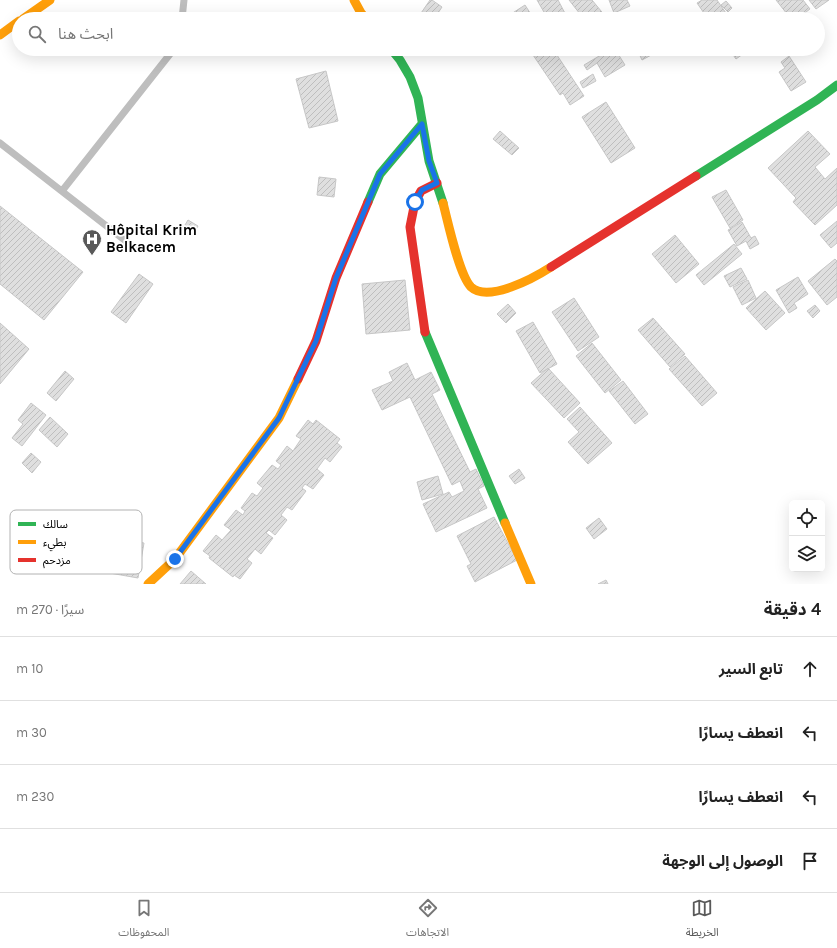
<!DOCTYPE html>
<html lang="ar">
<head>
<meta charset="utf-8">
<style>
  :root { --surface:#fff; --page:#f6f6f6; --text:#222; --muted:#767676; --line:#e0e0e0; --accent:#595959 }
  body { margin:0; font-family:Karla,"Noto Sans Arabic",sans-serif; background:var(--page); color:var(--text); direction:rtl }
  .controls { position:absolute; right:12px; bottom:12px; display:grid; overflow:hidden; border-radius:6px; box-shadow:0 4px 16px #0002 }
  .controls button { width:36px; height:36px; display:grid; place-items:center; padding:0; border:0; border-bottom:1px solid var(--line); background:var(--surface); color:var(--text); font:20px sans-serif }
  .stop { position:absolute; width:12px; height:12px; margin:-9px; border:3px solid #1a73e8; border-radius:50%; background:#fff }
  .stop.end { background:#1a73e8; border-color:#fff; box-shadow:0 1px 4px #0008 }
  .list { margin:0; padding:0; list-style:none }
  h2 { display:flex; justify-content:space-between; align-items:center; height:52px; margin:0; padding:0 16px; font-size:17px }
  h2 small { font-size:13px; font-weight:400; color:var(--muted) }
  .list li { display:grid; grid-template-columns:26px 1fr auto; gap:12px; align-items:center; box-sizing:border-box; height:64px; padding:0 16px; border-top:1px solid var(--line) }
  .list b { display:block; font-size:15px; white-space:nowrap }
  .list em { font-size:13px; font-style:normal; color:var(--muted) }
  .icon { flex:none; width:22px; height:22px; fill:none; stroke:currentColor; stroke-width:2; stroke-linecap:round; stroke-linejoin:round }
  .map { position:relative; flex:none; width:837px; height:584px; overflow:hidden; direction:ltr }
  .search { position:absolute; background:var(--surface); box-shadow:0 4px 16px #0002; left:12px; right:12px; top:12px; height:44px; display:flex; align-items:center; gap:10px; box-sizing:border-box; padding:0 14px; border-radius:22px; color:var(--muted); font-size:15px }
  .sheet { height:308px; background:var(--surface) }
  nav { display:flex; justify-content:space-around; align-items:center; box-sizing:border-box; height:56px; border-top:1px solid var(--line); background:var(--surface); font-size:11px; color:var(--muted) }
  nav a { display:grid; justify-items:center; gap:2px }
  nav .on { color:var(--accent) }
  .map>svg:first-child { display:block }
  .building { fill:url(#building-hatch); stroke:#c7c7c7 }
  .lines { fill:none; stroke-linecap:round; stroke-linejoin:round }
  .lane { stroke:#bebebe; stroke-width:7 }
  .fast { stroke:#30b455; stroke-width:9 }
  .slow { stroke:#ff9f0a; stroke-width:9 }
  .jam { stroke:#e5322d; stroke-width:9 }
  .route { stroke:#1a73e8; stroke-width:5 }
  .labels { text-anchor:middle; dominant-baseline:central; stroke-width:3.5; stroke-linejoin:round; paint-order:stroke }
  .poi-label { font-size:15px; font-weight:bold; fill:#000; stroke:#fff; text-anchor:start }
  .key { fill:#fff; stroke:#b2b2b2; stroke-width:1 }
  .key-label { font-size:11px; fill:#000 }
</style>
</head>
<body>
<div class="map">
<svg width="837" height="584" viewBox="0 0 837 584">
  <defs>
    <pattern id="building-hatch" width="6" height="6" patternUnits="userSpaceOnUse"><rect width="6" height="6" fill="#dfdfdf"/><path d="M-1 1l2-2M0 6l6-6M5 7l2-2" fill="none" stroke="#bebebe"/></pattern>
  </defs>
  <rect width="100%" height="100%" fill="#fff"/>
  <path class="building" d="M 430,0 L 432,0 L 442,7 L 434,19 L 417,19 Z
    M 537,0 L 558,0 L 568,19 L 548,19 Z
    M 569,0 L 592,0 L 606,17 L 604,19 L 584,19 Z
    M 609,0 L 627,0 L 630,6 L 614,13 Z
    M 702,0 L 717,0 L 730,19 L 708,19 L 697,3 Z
    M 776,0 L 803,0 L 810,9 L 797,19 L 791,19 Z
    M 809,0 L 829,0 L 816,9 Z
    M 726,1 L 732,8 L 728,12 L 721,5 Z
    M 525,5 L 534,19 L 510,19 L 508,16 Z
    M 529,49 L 553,49 L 584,96 L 570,105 L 563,93 L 560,95 Z
    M 611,49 L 615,49 L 625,65 L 605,77 L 597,63 L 587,70 L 584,65 Z
    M 637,49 L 653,49 L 655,53 L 642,60 Z
    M 729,49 L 750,49 L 736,59 Z
    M 789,56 L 806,82 L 791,91 L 779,72 L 785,68 L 781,62 Z
    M 326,71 L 338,121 L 309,128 L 296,79 Z
    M 593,74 L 596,81 L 583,88 L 580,82 Z
    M 606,102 L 635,148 L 611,163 L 582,117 Z
    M 500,131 L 519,148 L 512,155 L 493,139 Z
    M 808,131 L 830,154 L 815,167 L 825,179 L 837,168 L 837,205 L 815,225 L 793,202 L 796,198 L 768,168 Z
    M 319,177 L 336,179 L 334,197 L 317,195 Z
    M 726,190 L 743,220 L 730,228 L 712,197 Z
    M 0,206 L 83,272 L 44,320 L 0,284 Z
    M 188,220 L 198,226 L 195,231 L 185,225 Z
    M 837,221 L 837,243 L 831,248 L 820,235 Z
    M 742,222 L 751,238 L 755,236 L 759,244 L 750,249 L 746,241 L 737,246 L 728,230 Z
    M 675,235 L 699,264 L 676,283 L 652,254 Z
    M 734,244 L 742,254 L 704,285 L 696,275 Z
    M 835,259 L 837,261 L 837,297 L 827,305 L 808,281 Z
    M 741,268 L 747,279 L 730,287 L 724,276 Z
    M 139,274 L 153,284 L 126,323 L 111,312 Z
    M 798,277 L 808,294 L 794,303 L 797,308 L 789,313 L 776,290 Z
    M 405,280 L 410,330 L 366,334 L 362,284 Z
    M 748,280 L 756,298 L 742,305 L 733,287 Z
    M 765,291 L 785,313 L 766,330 L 746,308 Z
    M 574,298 L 599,337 L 578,351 L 552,312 Z
    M 508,304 L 516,313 L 506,323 L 497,314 Z
    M 815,305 L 820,311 L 813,318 L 807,311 Z
    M 653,318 L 685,354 L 670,367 L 638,330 Z
    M 533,322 L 557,364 L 540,373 L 516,331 Z
    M 0,323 L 29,349 L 0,384 Z
    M 592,343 L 621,380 L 605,393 L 576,356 Z
    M 685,356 L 717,393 L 702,406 L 669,369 Z
    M 407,363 L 415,380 L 431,372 L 440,390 L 432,394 L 470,472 L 476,469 L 484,486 L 478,489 L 487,508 L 436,532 L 423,504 L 449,492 L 452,497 L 464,491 L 460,481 L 452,485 L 410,397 L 382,410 L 372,390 L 393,381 L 389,372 Z
    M 548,368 L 580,403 L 564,418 L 531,383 Z
    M 65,371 L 74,379 L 56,401 L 47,393 Z
    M 623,381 L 648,414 L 635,424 L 609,391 Z
    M 31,403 L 46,415 L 22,446 L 12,438 L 23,424 L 18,420 Z
    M 580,407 L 612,443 L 588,464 L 568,442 L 579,432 L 567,419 Z
    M 50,417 L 68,434 L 57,447 L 39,430 Z
    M 308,420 L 313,424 L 316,420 L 340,439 L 337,443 L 342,447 L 330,462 L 325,458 L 317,469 L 324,475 L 313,489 L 305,484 L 302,488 L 306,491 L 292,510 L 287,507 L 281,515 L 287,520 L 275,535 L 269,530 L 266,533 L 273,538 L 261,554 L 255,549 L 247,559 L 252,563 L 240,579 L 234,575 L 233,577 L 209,558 L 210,556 L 203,551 L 216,535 L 222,540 L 231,530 L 224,525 L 236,510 L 243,515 L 245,511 L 241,508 L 252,493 L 257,496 L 263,488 L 257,483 L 272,465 L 278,469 L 281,465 L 276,461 L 287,446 L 293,451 L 301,439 L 296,436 Z
    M 31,453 L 41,462 L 32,473 L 22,463 Z
    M 519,469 L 525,478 L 515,484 L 509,476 Z
    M 438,476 L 443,494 L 422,500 L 417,482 Z
    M 494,517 L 517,560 L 475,582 L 467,566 L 471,564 L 457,536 Z
    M 599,518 L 607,529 L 594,539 L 586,528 Z
    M 113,538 L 144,543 L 138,578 L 104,572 L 106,559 L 99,558 L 101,546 L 111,547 Z
    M 191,571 L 206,584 L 180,584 Z
    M 606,580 L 608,584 L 598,584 Z"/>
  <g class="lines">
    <path class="lane" d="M 182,19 L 184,0
      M 0,143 L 136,249
      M 62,191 L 174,49"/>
    <path class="fast" d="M 391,49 L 400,60 L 410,77 L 418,98 L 429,161 L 443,203
      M 696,176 L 817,100 L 837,85
      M 368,202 L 380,174 L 422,124
      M 425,332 L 505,523"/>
    <path class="slow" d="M 354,0 L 361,13 L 366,19
      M 23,19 L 50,0
      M 0,35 L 19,21
      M 443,203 C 448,222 459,275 471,287 C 488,303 534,278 551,267
      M 505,523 L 531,584
      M 148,584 L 175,559 L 279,418 L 298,379"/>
    <path class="jam" d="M 551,267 L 696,176
      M 425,332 L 410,227 L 415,202 L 421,191 L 437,183
      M 298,379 L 316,341 L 336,278 L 368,202"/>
  </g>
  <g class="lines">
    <path class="route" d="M 175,559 L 279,418 L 316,341 L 336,278 L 380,174 L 422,124 L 429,161 L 437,183 L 422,190 L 415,202"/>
  </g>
  <defs>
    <symbol id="hospital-pin" viewBox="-11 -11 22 30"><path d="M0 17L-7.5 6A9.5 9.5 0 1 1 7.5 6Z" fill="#595959" stroke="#fff"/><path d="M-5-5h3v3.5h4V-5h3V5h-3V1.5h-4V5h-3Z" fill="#fff"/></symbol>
  </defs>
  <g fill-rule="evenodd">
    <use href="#hospital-pin" x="81" y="228" width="22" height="30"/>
  </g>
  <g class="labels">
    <g class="poi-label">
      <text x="106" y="230">Hôpital Krim<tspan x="106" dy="17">Belkacem</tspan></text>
    </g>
  </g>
  <rect x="10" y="510" width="132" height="64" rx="6" class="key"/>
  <rect x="18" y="522" width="18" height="4" fill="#30b455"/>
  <rect x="18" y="540" width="18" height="4" fill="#ff9f0a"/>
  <rect x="18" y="558" width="18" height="4" fill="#e5322d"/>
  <g class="key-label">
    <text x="43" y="528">سالك</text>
    <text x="43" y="546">بطيء</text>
    <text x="43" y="564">مزدحم</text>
  </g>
</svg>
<div class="controls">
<button><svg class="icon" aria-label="locate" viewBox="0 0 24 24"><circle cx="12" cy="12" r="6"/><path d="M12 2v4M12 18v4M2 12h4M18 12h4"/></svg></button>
<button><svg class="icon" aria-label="layers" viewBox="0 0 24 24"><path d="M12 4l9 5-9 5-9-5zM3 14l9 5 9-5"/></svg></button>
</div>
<div class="stop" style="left:415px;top:202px"></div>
<div class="stop end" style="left:175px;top:559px"></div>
<div class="search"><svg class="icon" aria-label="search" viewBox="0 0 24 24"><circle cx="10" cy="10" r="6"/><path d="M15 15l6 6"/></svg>ابحث هنا</div>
</div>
<section class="sheet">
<h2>4 دقيقة<small>سيرًا · 270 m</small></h2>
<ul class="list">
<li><svg class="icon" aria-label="ahead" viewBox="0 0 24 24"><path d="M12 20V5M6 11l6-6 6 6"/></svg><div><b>تابع السير</b></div><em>10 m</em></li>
<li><svg class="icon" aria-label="left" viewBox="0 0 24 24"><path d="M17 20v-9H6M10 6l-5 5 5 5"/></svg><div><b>انعطف يسارًا</b></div><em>30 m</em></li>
<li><svg class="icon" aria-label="left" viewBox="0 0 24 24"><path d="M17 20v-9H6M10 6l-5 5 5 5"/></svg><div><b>انعطف يسارًا</b></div><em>230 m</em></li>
<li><svg class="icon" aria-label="arrive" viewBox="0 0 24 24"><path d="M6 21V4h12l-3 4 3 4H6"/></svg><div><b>الوصول إلى الوجهة</b></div></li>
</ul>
</section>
<nav>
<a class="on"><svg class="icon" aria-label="map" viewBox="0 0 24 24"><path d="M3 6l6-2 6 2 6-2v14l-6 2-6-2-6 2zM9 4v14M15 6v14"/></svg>الخريطة</a>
<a><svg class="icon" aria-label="directions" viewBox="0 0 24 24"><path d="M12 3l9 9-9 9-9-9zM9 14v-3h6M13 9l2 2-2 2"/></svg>الاتجاهات</a>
<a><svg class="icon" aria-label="saved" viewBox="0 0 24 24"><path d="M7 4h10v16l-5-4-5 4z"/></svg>المحفوظات</a>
</nav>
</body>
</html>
